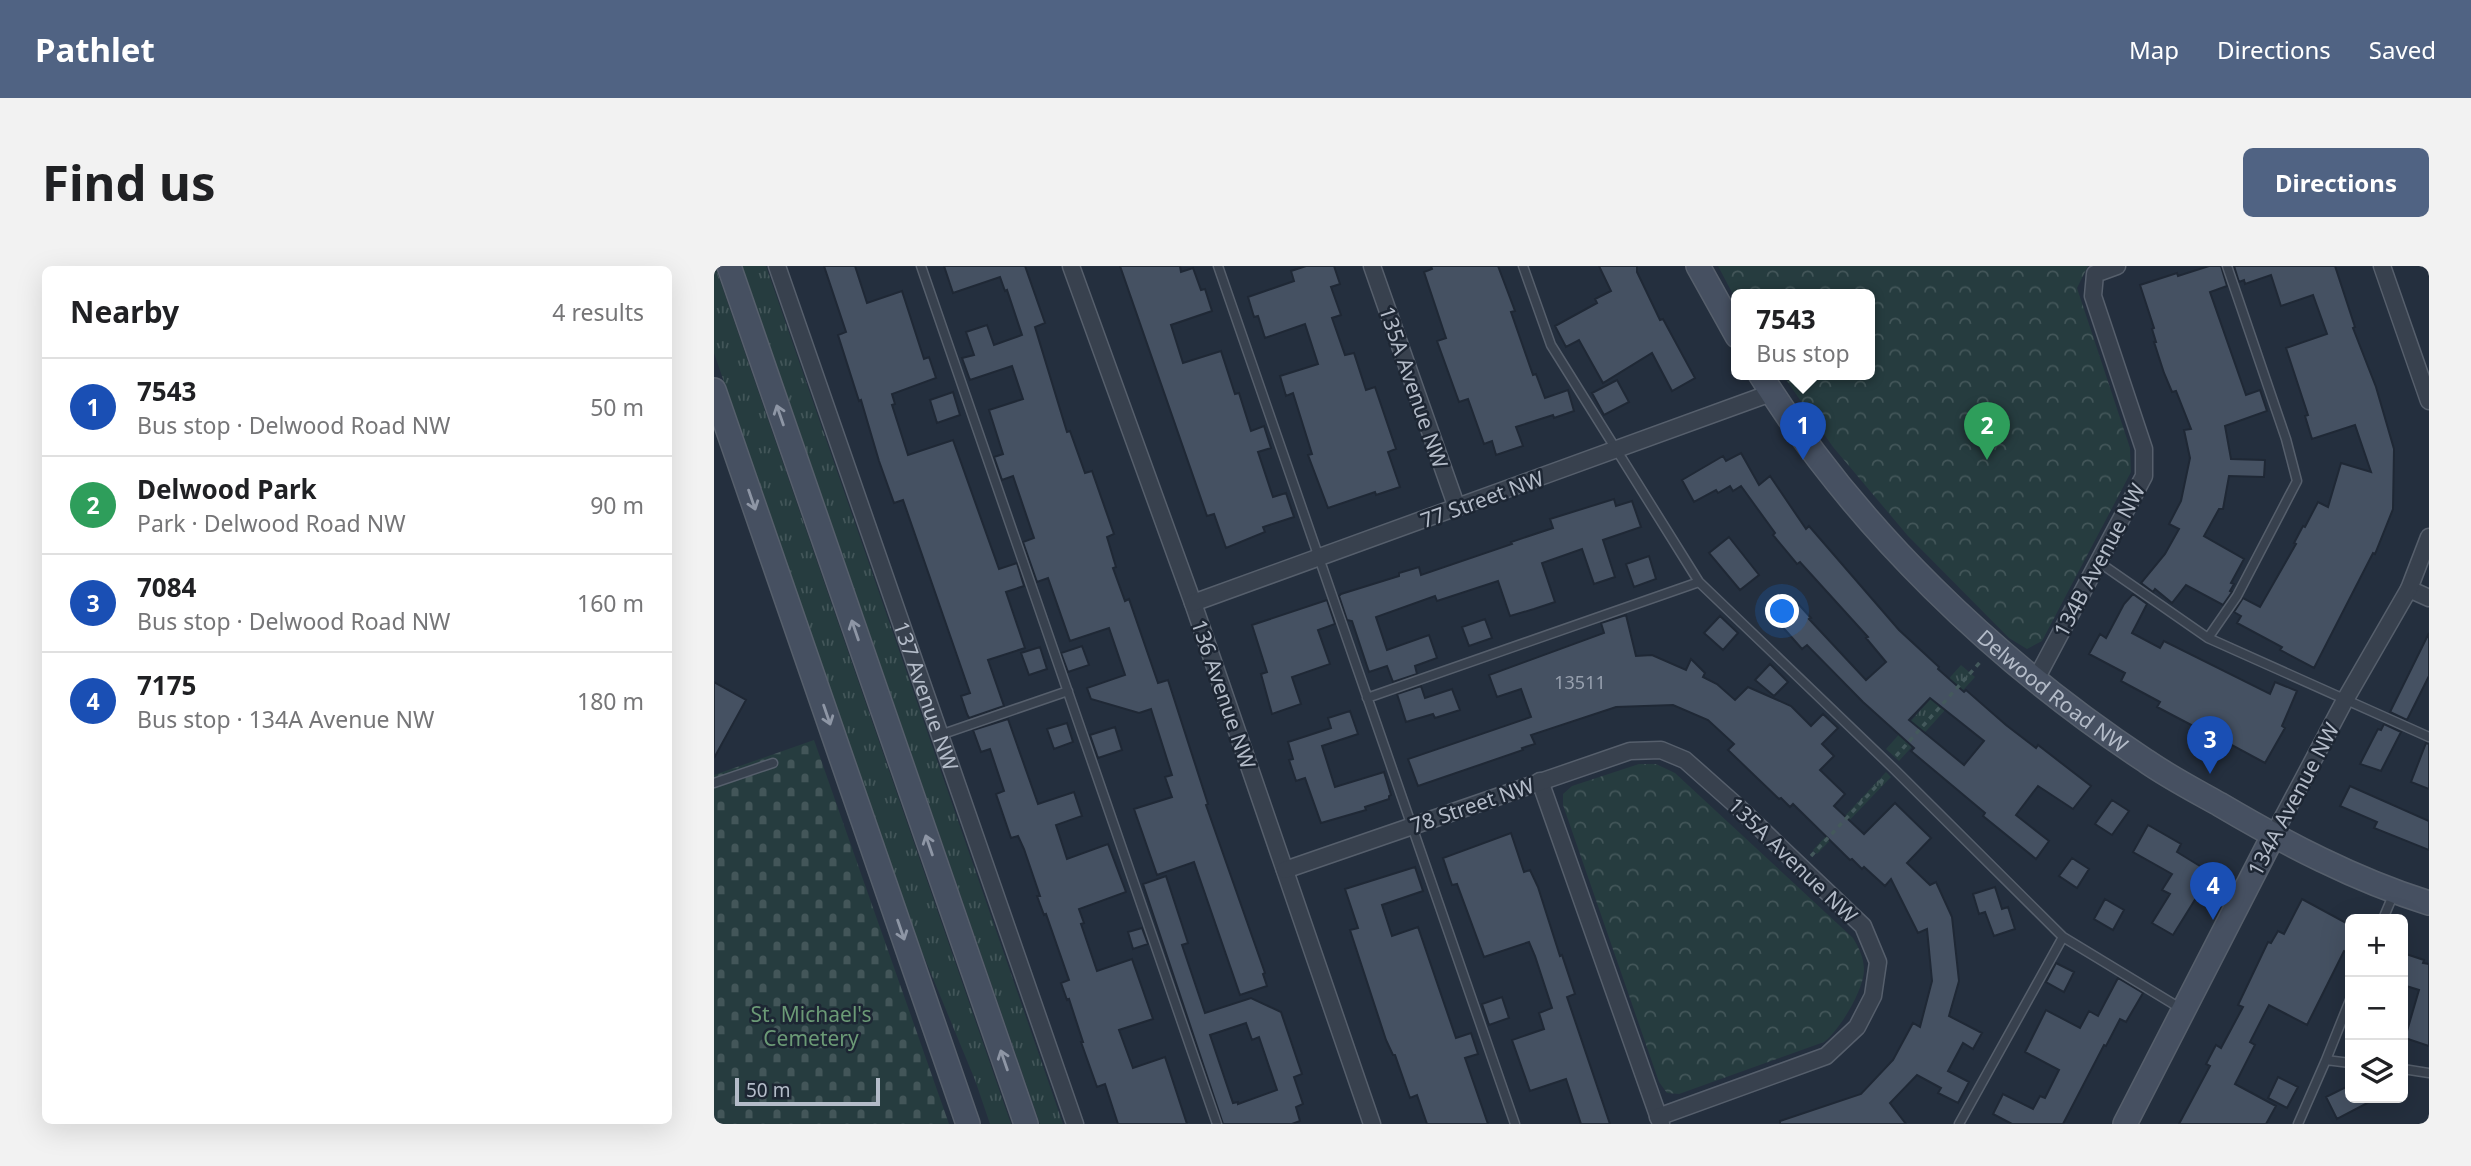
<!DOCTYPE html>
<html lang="en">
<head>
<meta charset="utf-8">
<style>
  :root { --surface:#fff; --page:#f2f2f2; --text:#202124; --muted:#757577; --line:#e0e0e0; --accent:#506383 }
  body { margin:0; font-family:"Noto Sans",sans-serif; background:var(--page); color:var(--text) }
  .controls { position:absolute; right:21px; bottom:21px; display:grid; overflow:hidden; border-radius:10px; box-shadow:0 7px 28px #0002 }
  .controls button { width:63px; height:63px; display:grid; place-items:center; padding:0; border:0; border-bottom:2px solid var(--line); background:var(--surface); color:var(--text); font:35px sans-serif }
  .scale { position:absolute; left:21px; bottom:18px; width:145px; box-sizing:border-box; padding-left:7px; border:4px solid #b4bcc9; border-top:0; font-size:19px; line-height:24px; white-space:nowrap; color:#b4bcc9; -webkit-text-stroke:5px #1d2633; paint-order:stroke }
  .you { position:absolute; left:1069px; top:346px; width:24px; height:24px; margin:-18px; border:5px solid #fff; border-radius:50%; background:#1a73e8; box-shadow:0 0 0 10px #1a73e833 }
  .badge { display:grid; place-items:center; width:46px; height:46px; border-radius:50%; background:var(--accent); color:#fff; font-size:23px; font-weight:700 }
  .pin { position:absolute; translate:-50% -58px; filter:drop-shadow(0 2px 4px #0008) }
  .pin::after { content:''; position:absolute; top:37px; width:24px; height:21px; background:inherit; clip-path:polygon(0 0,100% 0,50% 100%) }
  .popup { position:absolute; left:1017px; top:23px; width:144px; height:91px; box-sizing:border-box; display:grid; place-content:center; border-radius:10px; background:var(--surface); filter:drop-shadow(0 2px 5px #0005); font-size:23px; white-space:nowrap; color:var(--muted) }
  .popup b { font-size:26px; color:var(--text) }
  .popup::after { content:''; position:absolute; left:50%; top:100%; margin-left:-14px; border:14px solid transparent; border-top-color:var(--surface) }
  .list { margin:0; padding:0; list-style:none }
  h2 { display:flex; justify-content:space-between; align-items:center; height:91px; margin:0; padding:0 28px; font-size:30px }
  h2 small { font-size:23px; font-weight:400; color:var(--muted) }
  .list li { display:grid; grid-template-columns:46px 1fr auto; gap:21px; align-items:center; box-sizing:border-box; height:98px; padding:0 28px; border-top:2px solid var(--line) }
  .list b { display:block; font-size:26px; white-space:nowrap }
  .list p { margin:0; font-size:23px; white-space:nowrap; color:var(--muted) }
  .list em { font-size:23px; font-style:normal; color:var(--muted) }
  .icon { flex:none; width:38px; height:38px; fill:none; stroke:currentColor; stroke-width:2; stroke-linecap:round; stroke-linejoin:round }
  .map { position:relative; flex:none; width:1715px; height:858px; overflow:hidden; border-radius:10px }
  header { display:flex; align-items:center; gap:42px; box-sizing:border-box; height:98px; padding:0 35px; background:var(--accent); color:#fff }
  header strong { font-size:33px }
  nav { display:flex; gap:38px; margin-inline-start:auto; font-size:24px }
  .intro { display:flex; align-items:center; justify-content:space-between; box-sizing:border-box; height:168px; padding:0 42px }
  h1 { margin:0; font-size:49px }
  .button { padding:18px 32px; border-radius:10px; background:var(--accent); color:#fff; font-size:24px; font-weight:700 }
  main { display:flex; gap:42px; padding:0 42px }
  aside { flex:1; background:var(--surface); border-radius:10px; box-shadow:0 7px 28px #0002 }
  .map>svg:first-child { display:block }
  .grass { fill:url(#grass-tufts) }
  .cemetery { fill:url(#cemetery-stones) }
  .park { fill:url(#park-crowns) }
  .building { fill:#455162; stroke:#1f2835; stroke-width:2; fill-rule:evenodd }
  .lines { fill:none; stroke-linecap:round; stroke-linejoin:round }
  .lane-casing { stroke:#565f6c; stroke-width:11 }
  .street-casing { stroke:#565f6c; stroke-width:19 }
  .secondary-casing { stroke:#565f6c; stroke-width:26 }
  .path { stroke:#44595c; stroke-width:3.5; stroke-dasharray:5 5; stroke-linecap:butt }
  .lane { stroke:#38414e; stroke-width:8 }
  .street { stroke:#38414e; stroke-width:16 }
  .secondary { stroke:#465061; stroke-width:23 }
  .oneway { stroke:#8e96a5 }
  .labels { text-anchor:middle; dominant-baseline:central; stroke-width:5; stroke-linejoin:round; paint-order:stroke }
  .number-label { font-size:18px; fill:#98a1af }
  .street-label { font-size:21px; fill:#b4bcc9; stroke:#1d2633 }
  .park-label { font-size:21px; fill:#6b9a76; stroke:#1d2633 }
</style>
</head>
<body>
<header>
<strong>Pathlet</strong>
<nav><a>Map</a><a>Directions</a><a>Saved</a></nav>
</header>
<div class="intro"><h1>Find us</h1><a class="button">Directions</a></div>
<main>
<aside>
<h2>Nearby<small>4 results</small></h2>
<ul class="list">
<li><span class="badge" style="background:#1a4fb4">1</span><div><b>7543</b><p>Bus stop · Delwood Road NW</p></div><em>50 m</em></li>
<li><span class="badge" style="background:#2e9e5b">2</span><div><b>Delwood Park</b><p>Park · Delwood Road NW</p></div><em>90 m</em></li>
<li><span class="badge" style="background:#1a4fb4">3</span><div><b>7084</b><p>Bus stop · Delwood Road NW</p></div><em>160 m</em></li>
<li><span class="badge" style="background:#1a4fb4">4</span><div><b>7175</b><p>Bus stop · 134A Avenue NW</p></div><em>180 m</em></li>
</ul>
</aside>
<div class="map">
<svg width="1715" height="858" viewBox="0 0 1715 858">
  <defs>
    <pattern id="grass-tufts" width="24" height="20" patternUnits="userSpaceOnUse" patternTransform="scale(1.75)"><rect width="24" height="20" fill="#263c3f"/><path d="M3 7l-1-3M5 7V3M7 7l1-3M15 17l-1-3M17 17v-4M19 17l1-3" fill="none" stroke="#435659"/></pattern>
    <pattern id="cemetery-stones" width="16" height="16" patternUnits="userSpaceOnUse" patternTransform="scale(1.75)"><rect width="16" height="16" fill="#263c3f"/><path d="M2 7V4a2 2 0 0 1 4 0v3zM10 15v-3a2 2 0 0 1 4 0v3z" fill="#435659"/></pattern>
    <pattern id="park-crowns" width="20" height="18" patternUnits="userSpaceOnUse" patternTransform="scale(1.75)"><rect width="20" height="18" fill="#263c3f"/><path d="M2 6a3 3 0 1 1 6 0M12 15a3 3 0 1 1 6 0" fill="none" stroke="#435659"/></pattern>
  </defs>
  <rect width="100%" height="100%" fill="#242f3e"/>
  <path class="grass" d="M 0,0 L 1,0 L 297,858 L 276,858 L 261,814 L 206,681 L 0,87 Z
    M 28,0 L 52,0 L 349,858 L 326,858 Z
    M 1247,399 L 1261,411 L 1185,495 L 1172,483 Z
    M 1172,506 L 1177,511 L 1103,588 L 1099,584 Z"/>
  <path class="cemetery" d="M 100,474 L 235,858 L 0,858 L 0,509 Z"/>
  <path class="park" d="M 1004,0 L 1374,0 L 1363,22 L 1416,182 L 1417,206 L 1328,375 L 1313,383 L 1295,372 L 1194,270 L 1119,181 L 1068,108 L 1156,108 L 1156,28 L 1023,28 L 1022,34 Z
    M 925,498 L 942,498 L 961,507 L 1139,672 C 1145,682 1150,692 1150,704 C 1150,723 1126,764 1110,776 L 965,828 L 953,827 L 945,816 L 849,539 L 849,528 L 858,520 Z"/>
  <path class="building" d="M 110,0 L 141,0 L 153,37 L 188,25 L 210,93 L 215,91 L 222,112 L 178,128 L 181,138 L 178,139 L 194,189 L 239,174 L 285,303 L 303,297 L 310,320 L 292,326 L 311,382 L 274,394 L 290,440 L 255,452 L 253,448 L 247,430 L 256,427 L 189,234 L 180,237 L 165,195 L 147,134 L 145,135 L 124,69 L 132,66 Z
    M 230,0 L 311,0 L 331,57 L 321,61 L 353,166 L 356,165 L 371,207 L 378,205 L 400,268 L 393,271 L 402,301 L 399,302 L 411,335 L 415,333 L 444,417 L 454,414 L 494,538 L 492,539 L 551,707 L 549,708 L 553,720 L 526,729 L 480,596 L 443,609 L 420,543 L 458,531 L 451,511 L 458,509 L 437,443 L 425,447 L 377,433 L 373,422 L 411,409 L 395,362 L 356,375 L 334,312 L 323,316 L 309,276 L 320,272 L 299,210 L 288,214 L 280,191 L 289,188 L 275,144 L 309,133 L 298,100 L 256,114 L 248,92 L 260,89 L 252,66 L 273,59 L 280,79 L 308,69 L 293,24 L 291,25 L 286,11 L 239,27 Z
    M 406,0 L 466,0 L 467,6 L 479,2 L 487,24 L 491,23 L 498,45 L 457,59 L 469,97 L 507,85 L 521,128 L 525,127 L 537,165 L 550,160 L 557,182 L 544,186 L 559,231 L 572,227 L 580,251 L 549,261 L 551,266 L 512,282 L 500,248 L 493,250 Z
    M 592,0 L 620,0 L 626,18 L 617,21 L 627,49 L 618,52 L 631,89 L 640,87 L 652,124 L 661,121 L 682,183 L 674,186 L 686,221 L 662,229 L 661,226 L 614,242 L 594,189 L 598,188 L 579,127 L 572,130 L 566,110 L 604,98 L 591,58 L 551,72 L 544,50 L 540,51 L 534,31 L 580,15 L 577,5 Z
    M 717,0 L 784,0 L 801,45 L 797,46 L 819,109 L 822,108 L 831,132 L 854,124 L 860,145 L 840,152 L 839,149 L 802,161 L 809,180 L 782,189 L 778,175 L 770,178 L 754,133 L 745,136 L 723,75 L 732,72 L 710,6 L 718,3 Z
    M 885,0 L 923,0 L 923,6 L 946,54 L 949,53 L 981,112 L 958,125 L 938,87 L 889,117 L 865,74 L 852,81 L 841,60 L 883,37 L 881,33 L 897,25 Z
    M 1495,0 L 1507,0 L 1513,20 L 1496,26 L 1532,129 L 1546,124 L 1553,145 L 1511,160 L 1517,193 L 1551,194 L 1550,211 L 1515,210 L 1509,243 L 1505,243 L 1490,270 L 1530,293 L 1517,317 L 1520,318 L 1516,325 L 1518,326 L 1509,339 L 1472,319 L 1458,337 L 1441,323 L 1439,326 L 1427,317 L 1451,288 L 1465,263 L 1455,258 L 1467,235 L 1476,192 L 1470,164 L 1477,163 L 1462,125 L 1458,126 L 1450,107 L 1440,76 L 1442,76 L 1438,63 L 1440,62 L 1426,19 L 1463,7 L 1464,10 Z
    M 1520,0 L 1621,0 L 1641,61 L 1639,62 L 1662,121 L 1680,183 L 1679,243 L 1661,288 L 1659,287 L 1600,402 L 1566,384 L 1568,381 L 1523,357 L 1527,350 L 1520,346 L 1529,332 L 1546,341 L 1582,278 L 1580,277 L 1589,260 L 1591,261 L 1604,236 L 1614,241 L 1627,197 L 1657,206 L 1641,159 L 1598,173 L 1591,150 L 1594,149 L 1572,82 L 1613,68 L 1599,29 L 1567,40 L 1557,9 L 1531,18 L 1530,14 L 1525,16 Z
    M 903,114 L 915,136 L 890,149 L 878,127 Z
    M 239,126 L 246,149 L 223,157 L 216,134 Z
    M 1027,187 L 1045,219 L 1056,210 L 1092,263 L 1095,260 L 1185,364 L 1225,401 L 1224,403 L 1250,426 L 1252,424 L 1292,459 L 1322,482 L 1324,479 L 1377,520 L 1359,543 L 1324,520 L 1302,549 L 1335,575 L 1322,593 L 1269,550 L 1271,547 L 1197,485 L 1200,482 L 1149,436 L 1093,379 L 1088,383 L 1059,350 L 1079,332 L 1097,352 L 1095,353 L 1152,414 L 1172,396 L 1152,372 L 1154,371 L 1086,296 L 1083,298 L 1059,269 L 1061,267 L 1027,220 L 1019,225 L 1016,220 L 1004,227 L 1002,224 L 980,236 L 968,214 L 1009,190 L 1012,195 ZM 1216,432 L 1270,475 L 1250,499 L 1195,454 Z
    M 900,233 L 902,240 L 918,235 L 927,261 L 889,274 L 901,311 L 880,318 L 868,283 L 828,297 L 841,336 L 820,343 L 796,350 L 784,315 L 723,335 L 721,330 L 662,351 L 673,384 L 715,369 L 723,392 L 701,400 L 703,408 L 679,416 L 673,400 L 655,406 L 638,355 L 633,354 L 625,330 L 627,328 L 685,310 L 685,307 L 705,301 L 707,309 L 798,278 L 797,276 L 839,262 L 836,253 Z
    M 1015,271 L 1045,309 L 1026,324 L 995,287 Z
    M 935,290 L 942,313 L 920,321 L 912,298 Z
    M 1419,328 L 1433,338 L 1418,367 L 1446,382 L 1450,375 L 1556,428 L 1561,416 L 1583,425 L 1568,460 L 1571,462 L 1551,497 L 1518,479 L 1516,483 L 1481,466 L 1483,462 L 1443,441 L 1446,436 L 1407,415 L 1411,407 L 1375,388 L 1386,368 L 1392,372 L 1410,338 Z
    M 613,334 L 621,358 L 604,364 L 616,398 L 578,411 L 587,438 L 558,448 L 547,408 L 553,406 L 538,359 Z
    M 912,349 L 922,390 L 938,389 L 972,404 L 977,393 L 991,407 L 989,411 L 1003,418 L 1021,434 L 1034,421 L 1077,440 L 1097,460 L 1109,448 L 1124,462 L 1108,478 L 1120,490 L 1106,504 L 1131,528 L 1120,540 L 1150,568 L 1181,537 L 1217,572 L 1193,597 L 1216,619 L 1222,616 L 1238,651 L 1245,715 L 1235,750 L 1268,767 L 1259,783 L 1249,777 L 1234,805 L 1255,816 L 1244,837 L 1224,827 L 1227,822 L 1203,809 L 1176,837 L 1192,858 L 1066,858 L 1066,855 L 1147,828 L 1179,794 L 1199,757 L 1206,761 L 1218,715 L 1213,663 L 1204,667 L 1177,613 L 1171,620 L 1150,601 L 1148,603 L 1138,593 L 1136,594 L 1079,538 L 1076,541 L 1067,532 L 1065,533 L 1014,484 L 1020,478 L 994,454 L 959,439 L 902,441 L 817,469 L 821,478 L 808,482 L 809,484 L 704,520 L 694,493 L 817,451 L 807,423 L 783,431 L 775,409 L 890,367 L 887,357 Z
    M 1006,350 L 1024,367 L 1009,384 L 990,367 Z
    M 771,353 L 778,372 L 755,380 L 748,361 Z
    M 1715,367 L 1715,410 L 1693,454 L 1676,446 Z
    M 368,380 L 375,399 L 354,406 L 347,387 Z
    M 326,381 L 333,403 L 315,409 L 307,387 Z
    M 1056,398 L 1074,416 L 1060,430 L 1041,414 Z
    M 0,416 L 32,434 L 0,492 Z
    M 707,420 L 711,432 L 738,423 L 746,444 L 721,452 L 719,448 L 692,456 L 683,428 Z
    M 636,445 L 644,468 L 608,480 L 621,521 L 670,506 L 677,529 L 675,530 L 675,533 L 651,541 L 652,544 L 607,557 L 591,512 L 582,515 L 575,494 L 579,493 L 574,476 L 617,462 L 614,452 Z
    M 294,453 L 324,538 L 360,526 L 368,550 L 342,559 L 353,593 L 394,578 L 412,626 L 365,643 L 370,657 L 367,658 L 383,705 L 418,693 L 439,753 L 405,764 L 419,802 L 451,791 L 473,858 L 404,858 L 391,818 L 383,821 L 367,776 L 369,776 L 355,733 L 353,734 L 347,717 L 355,714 L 332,648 L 330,649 L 323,630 L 326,630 L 310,583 L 304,570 L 297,572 L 282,528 L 290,525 L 276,483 L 267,486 L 259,464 Z
    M 353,457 L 359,476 L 340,483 L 333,463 Z
    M 1670,458 L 1687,466 L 1667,505 L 1646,498 L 1664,463 L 1667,464 Z
    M 401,461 L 408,484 L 384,492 L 376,469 Z
    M 1712,477 L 1715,478 L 1715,523 L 1697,516 Z
    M 1636,520 L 1715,555 L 1715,584 L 1660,562 L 1663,556 L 1626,540 Z
    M 1398,534 L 1415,545 L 1398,569 L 1381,558 Z
    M 1434,559 L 1467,578 L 1463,586 L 1494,605 L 1484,622 L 1487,624 L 1459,669 L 1438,657 L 1456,628 L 1448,624 L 1458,608 L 1419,586 Z
    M 797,567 L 810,606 L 816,604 L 824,621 L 846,690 L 848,689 L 861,728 L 853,731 L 896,858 L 867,858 L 852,813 L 816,825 L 798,774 L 830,763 L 825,747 L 838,742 L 821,690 L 815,676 L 770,691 L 743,618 L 738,619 L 729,592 Z
    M 1358,592 L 1375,603 L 1363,622 L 1345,610 Z
    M 701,601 L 709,625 L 668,639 L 678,670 L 704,661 L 742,772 L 757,767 L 764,788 L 751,792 L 774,858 L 713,858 L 703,829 L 696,832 L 681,789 L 679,789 L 672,774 L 636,664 L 644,662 L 631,623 Z
    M 452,610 L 474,677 L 468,679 L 491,747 L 537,732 L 567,746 L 588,808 L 580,811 L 589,838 L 582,841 L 586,855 L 578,858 L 509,858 L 429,618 ZM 532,757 L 538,774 L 545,771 L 563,824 L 524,838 L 524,836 L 519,837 L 496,769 Z
    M 1281,621 L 1288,643 L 1294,641 L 1301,663 L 1280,670 L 1271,646 L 1265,648 L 1259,628 Z
    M 1391,633 L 1410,644 L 1399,664 L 1380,653 Z
    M 1588,633 L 1636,659 L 1636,688 L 1630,685 L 1593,759 L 1555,739 L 1536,776 L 1541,779 L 1521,818 L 1562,840 L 1552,858 L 1465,858 L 1496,800 L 1492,798 L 1502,779 L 1507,782 L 1529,741 L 1524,739 L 1554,676 L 1557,677 L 1564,665 L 1570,668 Z
    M 428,662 L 434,678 L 419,683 L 414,666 Z
    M 1689,687 L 1710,694 L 1709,697 L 1715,698 L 1715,780 L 1691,772 L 1705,724 L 1689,719 Z
    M 1342,697 L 1360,706 L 1350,726 L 1332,716 Z
    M 1404,712 L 1429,727 L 1412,756 L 1406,753 L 1392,780 L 1390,779 L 1349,858 L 1298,858 L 1279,848 L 1289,828 L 1319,843 L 1326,830 L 1331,832 L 1345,804 L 1311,786 L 1332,744 L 1366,762 L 1375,745 L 1384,750 Z
    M 788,731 L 795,752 L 775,759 L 768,738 Z
    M 1564,811 L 1584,821 L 1573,842 L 1554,832 Z
    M 1636,819 L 1636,832 L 1663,832 L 1623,853 L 1612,831 Z"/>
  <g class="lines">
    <defs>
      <path id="lane" d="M 207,0 L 503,858
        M 504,0 L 801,858
        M 809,0 L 837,79 L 985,316 L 1179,502 L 1349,671 L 1466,742
        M 1386,297 L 1494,372 L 1715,471
        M 1494,372 L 1523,330 L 1583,215 L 1572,173 L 1513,0
        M 653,432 L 985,316
        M 226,469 L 354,425
        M 0,517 L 59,497
        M 1669,653 L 1680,627
        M 1612,794 L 1636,734
        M 1689,803 L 1715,807
        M 1245,858 L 1349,671
        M 1584,858 L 1612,794 L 1636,797"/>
      <g id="street">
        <path id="s1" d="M 63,0 L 361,858"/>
        <path d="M 357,0 L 479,337 L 658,858"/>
        <path d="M 658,0 L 743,242"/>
        <path d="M 1668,0 L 1715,135"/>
        <path d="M 1695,323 L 1715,332"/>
        <path d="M 479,337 L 1057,127"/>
        <path d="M 1321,415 L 1430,210 L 1430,183 L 1379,30 L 1381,8 L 1403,0"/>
        <path d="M 826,515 L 947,858"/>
        <path d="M 1559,570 L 1631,434 L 1695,323 L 1715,271"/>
        <path d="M 571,604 L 916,485 L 947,484 L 971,494 L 1024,541 L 1149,660 L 1164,696 L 1159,730 L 1143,761 L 1112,790 L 944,851"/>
      </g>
      <g id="secondary">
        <path d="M 15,0 L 312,858"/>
        <path d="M 984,0 L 1023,70"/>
        <path id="s2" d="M 1046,108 C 1141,261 1282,396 1432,495 C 1455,511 1480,524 1505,538 C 1571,577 1641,614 1715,637"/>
        <path d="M 0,124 L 254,858"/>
        <path d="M 1411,858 L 1559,570"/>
      </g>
    </defs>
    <use href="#lane" class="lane-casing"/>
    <use href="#street" class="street-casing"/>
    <use href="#secondary" class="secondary-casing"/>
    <path class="path" d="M 1182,490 L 1268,394
      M 1097,590 L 1171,511"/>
    <use href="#lane" class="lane"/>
    <use href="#street" class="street"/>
    <use href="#secondary" class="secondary"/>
  </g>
  <defs><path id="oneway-shaft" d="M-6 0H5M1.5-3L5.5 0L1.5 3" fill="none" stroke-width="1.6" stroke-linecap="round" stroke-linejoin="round" transform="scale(1.75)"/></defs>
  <g class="oneway">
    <use href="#oneway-shaft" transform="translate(66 149) rotate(-109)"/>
    <use href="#oneway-shaft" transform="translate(38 234) rotate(71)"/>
    <use href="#oneway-shaft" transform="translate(141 364) rotate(-109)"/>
    <use href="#oneway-shaft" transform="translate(113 449) rotate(71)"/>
    <use href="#oneway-shaft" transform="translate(215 579) rotate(-109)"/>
    <use href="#oneway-shaft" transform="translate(187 664) rotate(71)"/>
    <use href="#oneway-shaft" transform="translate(290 794) rotate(-109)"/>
  </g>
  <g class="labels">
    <g class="number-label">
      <text x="866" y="416">13511</text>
    </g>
    <g class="street-label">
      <text transform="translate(700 121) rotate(71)">135A Avenue NW</text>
      <text transform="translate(768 233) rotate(-20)">77 Street NW</text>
      <text transform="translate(1385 294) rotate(-62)">134B Avenue NW</text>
      <text stroke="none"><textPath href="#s2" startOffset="434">Delwood Road NW</textPath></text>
      <text transform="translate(510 428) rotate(71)">136 Avenue NW</text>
      <text stroke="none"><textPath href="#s1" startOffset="455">137 Avenue NW</textPath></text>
      <text transform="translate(1579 533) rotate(-62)">134A Avenue NW</text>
      <text transform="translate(758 539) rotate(-19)">78 Street NW</text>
      <text transform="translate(1079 594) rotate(44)">135A Avenue NW</text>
    </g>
    <g class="park-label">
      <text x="97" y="748">St. Michael's<tspan x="97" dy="24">Cemetery</tspan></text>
    </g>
  </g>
</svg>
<div class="controls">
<button>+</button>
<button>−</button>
<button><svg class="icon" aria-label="layers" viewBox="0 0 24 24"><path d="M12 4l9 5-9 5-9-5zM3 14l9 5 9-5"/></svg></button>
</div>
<div class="scale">50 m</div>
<div class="you"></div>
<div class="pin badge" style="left:1089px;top:194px;background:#1a4fb4">1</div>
<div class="popup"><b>7543</b>Bus stop</div>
<div class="pin badge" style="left:1273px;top:194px;background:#2e9e5b">2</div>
<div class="pin badge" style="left:1496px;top:508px;background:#1a4fb4">3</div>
<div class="pin badge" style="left:1499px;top:654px;background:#1a4fb4">4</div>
</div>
</main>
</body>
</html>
